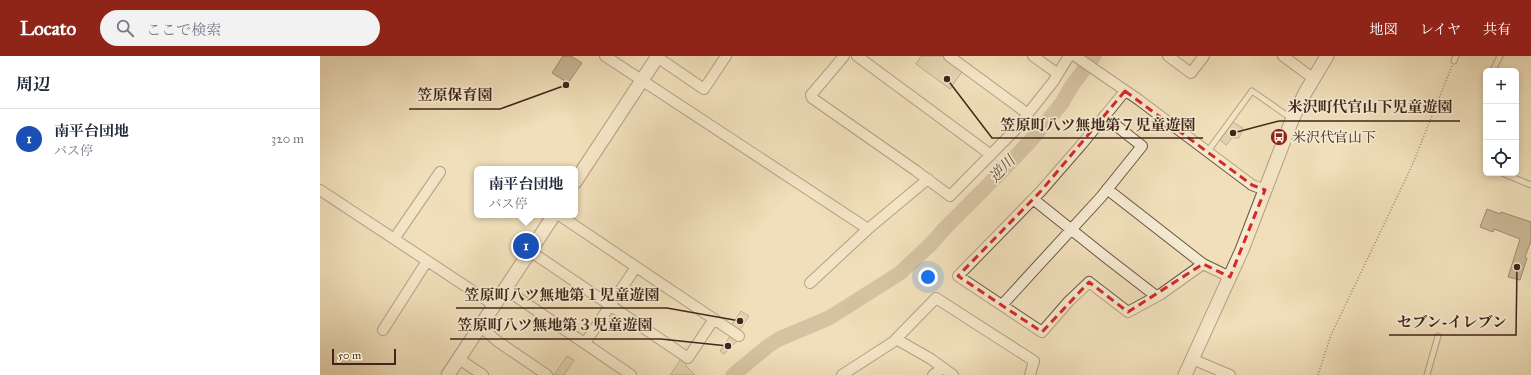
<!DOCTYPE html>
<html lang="ja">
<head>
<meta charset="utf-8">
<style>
  :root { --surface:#fff; --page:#f2f2f3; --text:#1f2937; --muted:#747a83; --line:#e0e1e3; --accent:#8f2418 }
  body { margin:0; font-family:"IM FELL Great Primer","Noto Serif JP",serif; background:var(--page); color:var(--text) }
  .controls { position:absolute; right:12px; top:12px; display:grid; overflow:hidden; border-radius:6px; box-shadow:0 2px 6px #0003 }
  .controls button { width:36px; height:36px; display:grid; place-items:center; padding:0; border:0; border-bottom:1px solid var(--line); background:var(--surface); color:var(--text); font:20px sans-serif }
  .scale { position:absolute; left:12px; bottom:10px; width:64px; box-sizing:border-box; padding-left:4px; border:2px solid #3f271b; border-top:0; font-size:11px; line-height:14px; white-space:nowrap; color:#3f271b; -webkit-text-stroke:3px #f5ead2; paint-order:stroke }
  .you { position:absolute; left:608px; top:221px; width:14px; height:14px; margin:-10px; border:3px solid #fff; border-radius:50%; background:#1a73e8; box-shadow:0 0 0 6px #1a73e833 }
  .badge { display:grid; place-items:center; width:26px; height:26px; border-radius:50%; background:var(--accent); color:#fff; font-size:13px; font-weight:700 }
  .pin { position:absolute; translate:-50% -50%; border:2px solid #fff; box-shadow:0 1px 4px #0006 }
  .popup { position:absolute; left:154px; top:110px; width:104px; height:52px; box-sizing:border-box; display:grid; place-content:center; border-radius:6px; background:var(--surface); filter:drop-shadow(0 1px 3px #0005); font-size:13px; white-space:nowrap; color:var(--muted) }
  .popup b { font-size:15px; color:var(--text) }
  .popup::after { content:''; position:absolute; left:50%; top:100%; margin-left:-8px; border:8px solid transparent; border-top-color:var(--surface) }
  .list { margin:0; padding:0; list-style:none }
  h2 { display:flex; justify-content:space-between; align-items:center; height:52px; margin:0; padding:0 16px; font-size:17px }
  h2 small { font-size:13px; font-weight:400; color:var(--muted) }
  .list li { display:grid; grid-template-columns:26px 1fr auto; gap:12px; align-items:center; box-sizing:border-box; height:60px; padding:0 16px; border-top:1px solid var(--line) }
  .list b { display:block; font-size:15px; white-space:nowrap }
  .list p { margin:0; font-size:13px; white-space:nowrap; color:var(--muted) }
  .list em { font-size:13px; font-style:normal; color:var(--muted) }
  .icon { flex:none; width:22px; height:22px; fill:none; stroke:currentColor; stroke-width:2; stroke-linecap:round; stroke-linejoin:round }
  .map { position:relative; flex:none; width:1211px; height:319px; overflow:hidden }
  header { display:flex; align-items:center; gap:24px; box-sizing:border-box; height:56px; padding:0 20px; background:var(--accent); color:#fff }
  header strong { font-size:19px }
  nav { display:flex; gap:22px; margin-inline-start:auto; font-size:14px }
  .search { width:280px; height:36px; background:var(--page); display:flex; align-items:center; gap:10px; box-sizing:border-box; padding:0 14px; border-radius:22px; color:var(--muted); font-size:15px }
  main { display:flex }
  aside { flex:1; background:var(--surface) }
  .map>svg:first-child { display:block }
  .green { fill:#d2c09f; stroke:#88745d }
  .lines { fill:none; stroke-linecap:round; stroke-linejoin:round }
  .river { stroke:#b4a084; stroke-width:15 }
  .building { fill:#9b876e; stroke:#3f271b }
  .service-casing { stroke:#6b5543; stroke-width:7 }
  .minor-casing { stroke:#6b5543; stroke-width:12 }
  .tertiary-casing { stroke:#6b5543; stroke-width:15 }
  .path { stroke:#3f271b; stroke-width:1.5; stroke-dasharray:1 2; stroke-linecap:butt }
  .service { stroke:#f5ead2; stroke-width:5 }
  .minor { stroke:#f5ead2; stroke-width:10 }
  .tertiary { stroke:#f5ead2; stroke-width:13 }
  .marked { fill:none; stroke:#d62828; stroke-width:3; stroke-dasharray:8 5; stroke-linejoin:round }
  .labels { text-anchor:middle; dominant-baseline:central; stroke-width:3.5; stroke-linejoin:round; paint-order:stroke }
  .poi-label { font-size:14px; fill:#3f271b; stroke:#f5ead2; text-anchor:start }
  .water-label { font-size:15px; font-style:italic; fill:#624b3a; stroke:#f5ead2 }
  .leader { fill:none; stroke:#3f271b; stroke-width:1.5 }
  .callout-dot { fill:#3f271b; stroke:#f5ead2; stroke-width:1.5 }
  .callout-label { font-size:15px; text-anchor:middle; font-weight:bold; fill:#3f271b; stroke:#f5ead2; stroke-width:3.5; stroke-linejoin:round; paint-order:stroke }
</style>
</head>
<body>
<header>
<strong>Locato</strong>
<div class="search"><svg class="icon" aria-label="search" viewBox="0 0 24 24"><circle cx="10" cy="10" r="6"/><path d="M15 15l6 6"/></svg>ここで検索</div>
<nav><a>地図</a><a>レイヤ</a><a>共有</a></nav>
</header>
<main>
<aside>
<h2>周辺<small></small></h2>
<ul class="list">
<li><span class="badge" style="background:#1a4fb4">1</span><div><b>南平台団地</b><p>バス停</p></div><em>320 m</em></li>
</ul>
</aside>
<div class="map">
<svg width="1211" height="319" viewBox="0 0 1211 319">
  <rect width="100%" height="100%" fill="#f0dfba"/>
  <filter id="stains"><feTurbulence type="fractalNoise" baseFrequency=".005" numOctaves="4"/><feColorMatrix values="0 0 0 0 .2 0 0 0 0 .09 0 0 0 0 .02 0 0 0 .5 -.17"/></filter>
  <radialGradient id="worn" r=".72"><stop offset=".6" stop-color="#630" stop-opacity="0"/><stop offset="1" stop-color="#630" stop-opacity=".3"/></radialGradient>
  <path class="green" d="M 601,0 L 625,0 L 643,14 L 630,33 L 596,8 Z
    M 913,66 L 923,72 L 919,82 L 912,82 L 906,89 L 900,84 Z
    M 421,255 L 429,260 L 419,275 L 411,270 Z
    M 410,280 L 417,285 L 404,298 L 400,295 Z
    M 247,300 L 254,304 L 244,319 L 234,319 Z
    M 361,303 L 366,307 L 366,310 L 375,319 L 350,319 Z"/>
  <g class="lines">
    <path class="river" d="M 413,319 L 448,290 L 459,283 L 509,262 L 580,217 L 611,188 L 625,172 L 678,119 L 713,82 L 742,47 L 751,31 L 774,0"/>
  </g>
  <path class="building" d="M 243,0 L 251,0 L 262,7 L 248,27 L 232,17 Z
    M 1167,153 L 1180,158 L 1181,156 L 1211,166 L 1211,185 L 1205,201 L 1207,202 L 1200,224 L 1188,221 L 1200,183 L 1174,173 L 1173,176 L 1160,171 Z"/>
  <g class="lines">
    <defs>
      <path id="service" d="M 1134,5 L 1136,0
        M 1173,14 L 1180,0
        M 888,95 L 932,35 L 972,63
        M 1182,117 L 1211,129
        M 1107,319 L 1118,280"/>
      <path id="minor" d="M 285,0 L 548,173
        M 524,0 L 491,39 L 492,42 L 595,114 L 630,140 L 695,74 L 733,26 L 749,0
        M 537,0 L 671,99
        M 629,0 L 708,58
        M 713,0 L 738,18
        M 755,0 L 819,44 L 932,129 L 945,134
        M 848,0 L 871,17 L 884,0
        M 963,0 L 994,23
        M 337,1 L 384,33 L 406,0
        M 805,35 L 762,88 L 721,135 L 638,220 L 722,276 L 749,245 L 769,226 L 808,256 L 841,238 L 883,208 L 910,221
        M 787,133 L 883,208
        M 0,134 L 174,249
        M 713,143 L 783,199 L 836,240
        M 239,159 L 419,280
        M 74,183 L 120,116
        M 210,195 L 368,302 L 394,263
        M 490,227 L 548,173 L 608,123
        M 185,233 L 311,319
        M 682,249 L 781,141 L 822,90 L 784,60
        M 160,270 L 177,285 L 227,319
        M 63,274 L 107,205
        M 576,283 L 611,303 L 633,319
        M 265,287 L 316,211
        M 139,303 L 163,319
        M 872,303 L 910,319
        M 522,319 L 573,286 L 616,242 L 714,305 L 710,319
        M 613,319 L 623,312"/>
      <path id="tertiary" d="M 255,126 L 338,0
        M 128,319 L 234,159
        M 865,319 L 922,194 L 972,64 L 985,37 L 1007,0"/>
    </defs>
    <use href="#service" class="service-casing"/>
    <use href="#minor" class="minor-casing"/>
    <use href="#tertiary" class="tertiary-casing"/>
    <path class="path" d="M 998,319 L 1011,279 L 1091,112 L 1132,10"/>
    <use href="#service" class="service"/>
    <use href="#minor" class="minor"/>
    <use href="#tertiary" class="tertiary"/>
  </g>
  <path d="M0 0H1211V319H0ZM 805,35 L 932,129 L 945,134 L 910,221 L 883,208 L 808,256 L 769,226 L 722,276 L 638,220 L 721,135 Z" fill="#f0dfba" fill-opacity=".55" fill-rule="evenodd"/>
  <path class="marked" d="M 805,35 L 932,129 L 945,134 L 910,221 L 883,208 L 808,256 L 769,226 L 722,276 L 638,220 L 721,135 Z"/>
  <defs>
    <symbol id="bus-disc" viewBox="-11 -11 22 22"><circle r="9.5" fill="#8f2418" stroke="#f5ead2"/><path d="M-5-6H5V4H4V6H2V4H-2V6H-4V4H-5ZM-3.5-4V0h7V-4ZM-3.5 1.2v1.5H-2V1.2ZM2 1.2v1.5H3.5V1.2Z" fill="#fff"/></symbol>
  </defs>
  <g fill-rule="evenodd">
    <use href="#bus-disc" x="949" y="71" width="20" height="20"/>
  </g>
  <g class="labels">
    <g class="poi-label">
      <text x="972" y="81">米沢代官山下</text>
    </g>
    <g class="water-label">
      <text transform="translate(682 113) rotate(-46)">逆川</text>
    </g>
  </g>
  <path class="leader" d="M246 29L180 53H89M913 77L959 65H1140M627 23L672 82H883M420 265L347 252H136M1197 211L1196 279H1069M408 290L341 283H130"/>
  <g class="callout-dot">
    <circle cx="246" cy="29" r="4"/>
    <circle cx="913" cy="77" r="4"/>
    <circle cx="627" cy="23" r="4"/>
    <circle cx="420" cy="265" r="4"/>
    <circle cx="1197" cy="211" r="4"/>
    <circle cx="408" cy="290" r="4"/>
  </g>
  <g class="callout-label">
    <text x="135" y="44">笠原保育園</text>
    <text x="1050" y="56">米沢町代官山下児童遊園</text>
    <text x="778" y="74">笠原町八ツ無地第７児童遊園</text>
    <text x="242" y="244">笠原町八ツ無地第１児童遊園</text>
    <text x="1132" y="271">セブン-イレブン</text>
    <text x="235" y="274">笠原町八ツ無地第３児童遊園</text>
  </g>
  <rect width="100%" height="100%" filter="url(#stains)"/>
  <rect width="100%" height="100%" fill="url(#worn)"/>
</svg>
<div class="controls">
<button>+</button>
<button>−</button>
<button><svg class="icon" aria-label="locate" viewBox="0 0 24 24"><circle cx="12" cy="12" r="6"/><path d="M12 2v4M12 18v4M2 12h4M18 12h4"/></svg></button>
</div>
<div class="scale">50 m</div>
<div class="you"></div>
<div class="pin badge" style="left:206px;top:190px;background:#1a4fb4">1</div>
<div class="popup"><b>南平台団地</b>バス停</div>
</div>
</main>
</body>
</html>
